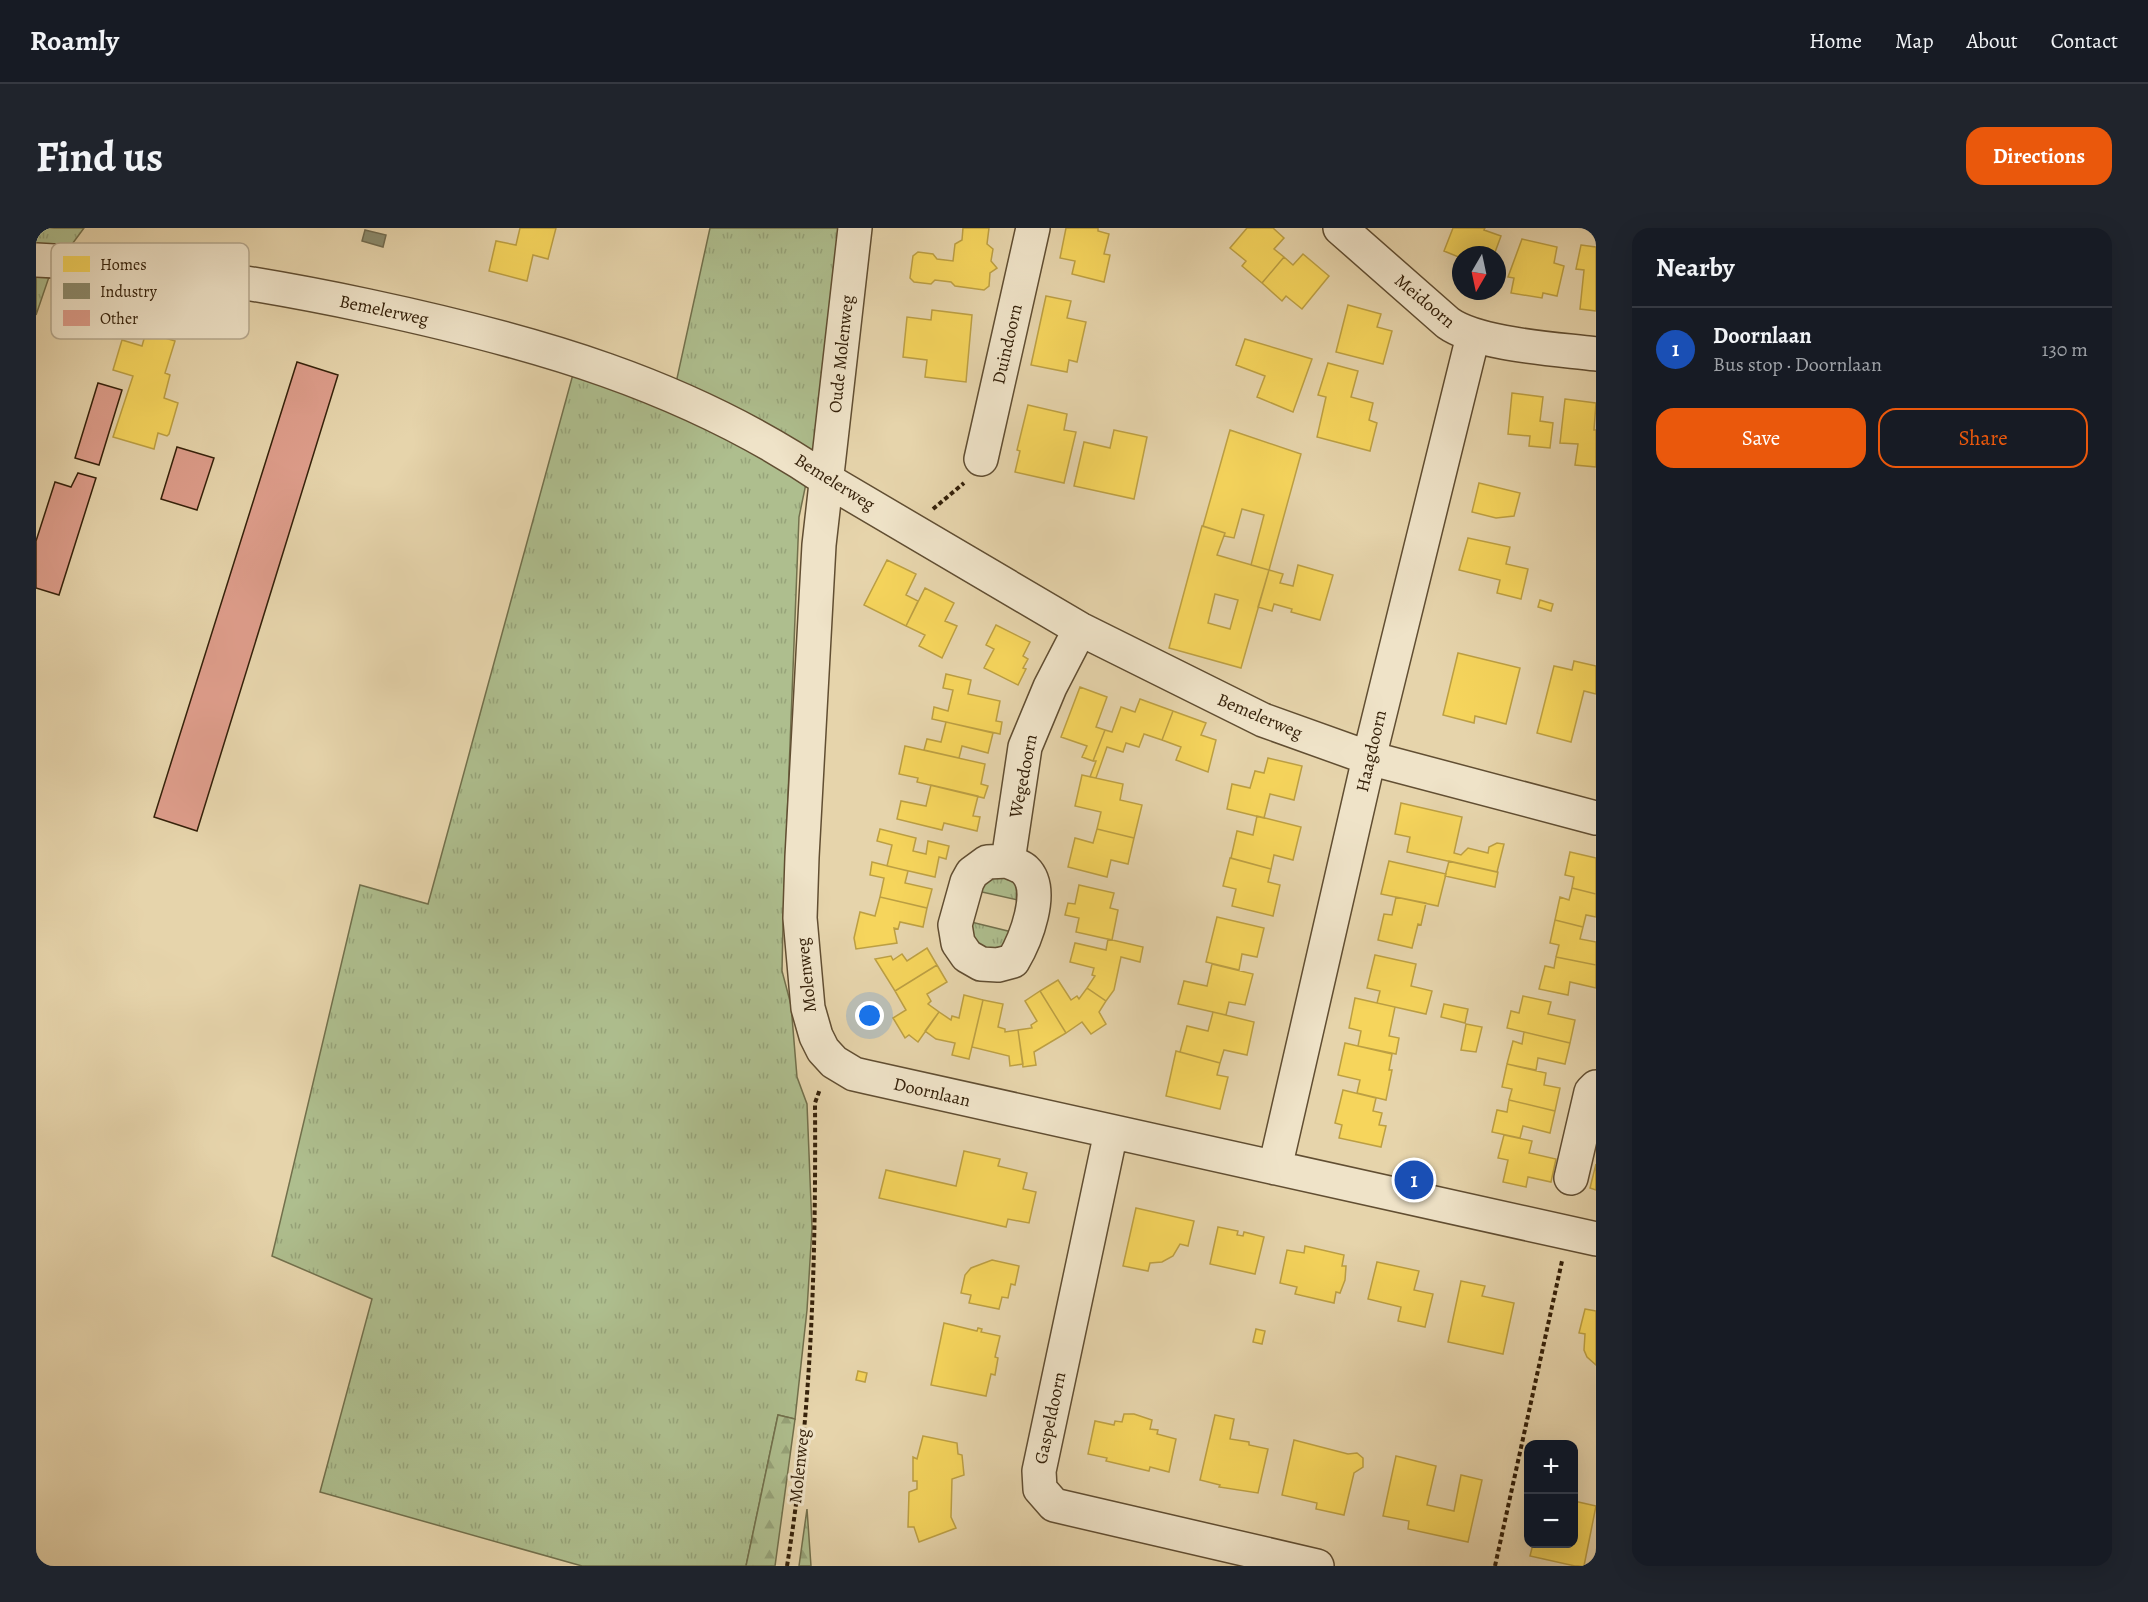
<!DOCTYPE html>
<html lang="en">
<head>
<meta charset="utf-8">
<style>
  :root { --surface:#171b24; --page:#20242c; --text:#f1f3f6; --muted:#9ea1a6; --line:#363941; --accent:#ea580c }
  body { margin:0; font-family:Alegreya,serif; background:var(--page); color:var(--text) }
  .controls { position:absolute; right:18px; bottom:18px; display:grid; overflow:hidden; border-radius:12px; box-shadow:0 6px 24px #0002 }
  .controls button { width:54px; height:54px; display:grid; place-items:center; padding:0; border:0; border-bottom:2px solid var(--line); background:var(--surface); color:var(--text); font:30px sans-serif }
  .compass { position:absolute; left:1416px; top:18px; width:54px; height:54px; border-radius:50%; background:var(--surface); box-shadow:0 6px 24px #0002; rotate:189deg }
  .you { position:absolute; left:834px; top:788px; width:21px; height:21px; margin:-15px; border:4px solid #fff; border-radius:50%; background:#1a73e8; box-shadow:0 0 0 9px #1a73e833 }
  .badge { display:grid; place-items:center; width:39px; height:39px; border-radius:50%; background:var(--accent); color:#fff; font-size:20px; font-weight:700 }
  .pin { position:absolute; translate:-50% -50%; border:3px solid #fff; box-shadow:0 2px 6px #0006 }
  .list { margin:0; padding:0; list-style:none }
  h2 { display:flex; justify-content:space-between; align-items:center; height:78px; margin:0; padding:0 24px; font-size:26px }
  h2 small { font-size:20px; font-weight:400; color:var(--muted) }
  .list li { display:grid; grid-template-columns:39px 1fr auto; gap:18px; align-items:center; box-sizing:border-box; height:84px; padding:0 24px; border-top:2px solid var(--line) }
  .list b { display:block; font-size:22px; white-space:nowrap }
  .list p { margin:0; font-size:20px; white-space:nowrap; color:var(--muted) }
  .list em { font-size:20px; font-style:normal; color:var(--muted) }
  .actions { display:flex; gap:12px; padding:18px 24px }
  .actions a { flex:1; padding:14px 0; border:2px solid var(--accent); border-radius:18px; text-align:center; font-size:21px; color:var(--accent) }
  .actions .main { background:var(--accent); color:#fff }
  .map { position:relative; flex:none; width:1560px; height:1338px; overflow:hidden; border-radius:18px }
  header { display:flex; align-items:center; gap:36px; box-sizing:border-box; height:84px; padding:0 30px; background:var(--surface); border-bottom:2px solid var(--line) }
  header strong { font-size:28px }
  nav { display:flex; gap:33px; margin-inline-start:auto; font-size:21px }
  .intro { display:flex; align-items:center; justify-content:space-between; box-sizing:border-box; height:144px; padding:0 36px }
  h1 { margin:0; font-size:42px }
  .button { padding:15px 27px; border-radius:18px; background:var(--accent); color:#fff; font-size:21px; font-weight:700 }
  main { display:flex; gap:36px; padding:0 36px }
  aside { flex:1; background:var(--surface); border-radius:18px; box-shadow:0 6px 24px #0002 }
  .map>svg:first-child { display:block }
  .grass { fill:url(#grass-tufts); stroke:#72704c; stroke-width:1.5 }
  .forest { fill:url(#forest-firs); stroke:#72704c; stroke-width:1.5 }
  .homes { fill:#f6d55c; stroke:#bc9f43; stroke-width:1.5; fill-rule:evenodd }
  .industry { fill:#8c8c6e; stroke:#726c50; stroke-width:1.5 }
  .building { fill:#de9d8b; stroke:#35210a; stroke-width:1.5 }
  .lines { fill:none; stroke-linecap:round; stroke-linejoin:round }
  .minor-casing { stroke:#614e32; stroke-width:36 }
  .path { stroke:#35210a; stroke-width:4; stroke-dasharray:4.5 3; stroke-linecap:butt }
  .minor { stroke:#efe3c8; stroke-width:33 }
  .labels { text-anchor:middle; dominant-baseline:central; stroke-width:6; stroke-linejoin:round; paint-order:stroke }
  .street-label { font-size:18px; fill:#35210a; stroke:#efe3c8 }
  .key { fill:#efe3c8; stroke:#b7a98f; stroke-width:1.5 }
  .key-label { font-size:16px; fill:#35210a }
</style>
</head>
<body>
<header>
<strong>Roamly</strong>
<nav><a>Home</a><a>Map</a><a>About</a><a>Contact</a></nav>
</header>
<div class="intro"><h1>Find us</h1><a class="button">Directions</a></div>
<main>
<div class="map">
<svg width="1560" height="1338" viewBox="0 0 1560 1338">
  <defs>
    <pattern id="grass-tufts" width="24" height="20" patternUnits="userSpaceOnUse" patternTransform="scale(1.5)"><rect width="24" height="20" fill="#aebe8e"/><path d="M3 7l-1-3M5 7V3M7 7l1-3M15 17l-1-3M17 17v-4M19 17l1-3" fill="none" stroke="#96a379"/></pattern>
    <pattern id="forest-firs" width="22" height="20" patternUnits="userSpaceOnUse" patternTransform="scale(1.5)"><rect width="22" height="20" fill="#aebe8e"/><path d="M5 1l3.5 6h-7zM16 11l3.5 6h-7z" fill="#96a379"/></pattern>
  </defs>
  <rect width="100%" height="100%" fill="#e6d4ab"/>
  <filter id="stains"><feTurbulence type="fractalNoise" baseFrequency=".00333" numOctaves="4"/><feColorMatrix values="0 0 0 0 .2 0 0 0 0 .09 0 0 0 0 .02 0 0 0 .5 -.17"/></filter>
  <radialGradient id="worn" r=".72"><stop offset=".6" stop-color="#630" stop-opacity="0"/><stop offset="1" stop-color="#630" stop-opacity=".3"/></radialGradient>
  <path class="grass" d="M 0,0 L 48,0 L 14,46 L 0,87 Z
    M 674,0 L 807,0 L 791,155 L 763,289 L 747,695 L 746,743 L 755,777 L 761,849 L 771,876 L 776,1000 L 771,1082 L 759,1191 L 742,1187 L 710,1338 L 546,1338 L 284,1264 L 336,1071 L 236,1028 L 324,657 L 392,676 L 545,117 L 640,155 Z
    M 976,647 L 987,673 L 937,662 L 945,649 Z
    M 931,693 L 980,705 L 965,722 L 941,720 Z"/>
  <path class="forest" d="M 742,1187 L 759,1191 L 739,1338 L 710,1338 Z
    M 771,1281 L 775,1338 L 763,1338 Z"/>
  <path class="homes" d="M 484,0 L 520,0 L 512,31 L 497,27 L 491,53 L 453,43 L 460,13 L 480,17 Z
    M 927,0 L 953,0 L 951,16 L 957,21 L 955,33 L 961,40 L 954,45 L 953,58 L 948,62 L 919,58 L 915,54 L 899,52 L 895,56 L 878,54 L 874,50 L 877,28 L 882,24 L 897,26 L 901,31 L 917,33 L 919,16 L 926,12 Z
    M 1030,0 L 1062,0 L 1062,3 L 1073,6 L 1068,26 L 1074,27 L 1068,54 L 1036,46 L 1039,33 L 1024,30 Z
    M 1211,0 L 1237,0 L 1248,10 L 1238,21 L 1248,29 L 1226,55 L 1206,38 L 1210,33 L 1194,20 Z
    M 1417,0 L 1449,0 L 1448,2 L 1465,8 L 1458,27 L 1425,27 L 1425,30 L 1408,23 Z
    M 1486,11 L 1521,19 L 1518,35 L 1528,38 L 1521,68 L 1507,65 L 1506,70 L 1475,65 L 1478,50 L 1472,49 Z
    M 1545,17 L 1560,19 L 1560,83 L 1544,81 L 1548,42 L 1540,41 Z
    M 1267,26 L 1293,48 L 1266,81 L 1250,68 L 1246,73 L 1226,55 L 1248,29 L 1257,37 Z
    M 1010,68 L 1035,73 L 1031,90 L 1050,94 L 1041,134 L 1033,132 L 1031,144 L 995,137 Z
    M 1312,77 L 1345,86 L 1341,99 L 1356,103 L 1347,136 L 1300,124 Z
    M 896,82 L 936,87 L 930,154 L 889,149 L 891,132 L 867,129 L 871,89 L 895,92 Z
    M 110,104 L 139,113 L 129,145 L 134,147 L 128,170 L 142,175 L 133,206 L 131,208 L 122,205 L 118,221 L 77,209 L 97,148 L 77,142 L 86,112 L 106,118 Z
    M 1209,111 L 1276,131 L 1257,184 L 1221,169 L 1229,148 L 1200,137 Z
    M 1292,135 L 1322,143 L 1315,169 L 1337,175 L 1333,192 L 1341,195 L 1334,223 L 1281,209 L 1290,169 L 1282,167 Z
    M 1476,165 L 1507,169 L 1504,193 L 1517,195 L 1514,220 L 1493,218 L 1494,208 L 1472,206 Z
    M 1529,171 L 1560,175 L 1558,202 L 1560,202 L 1560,239 L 1539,237 L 1542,216 L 1524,215 Z
    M 992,177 L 1031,186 L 1028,202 L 1040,204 L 1028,255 L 979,244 L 984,223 L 981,222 Z
    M 1078,202 L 1111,209 L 1098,271 L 1038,258 L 1048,214 L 1074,220 Z
    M 1194,202 L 1265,226 L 1233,342 L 1215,337 L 1228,287 L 1206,281 L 1198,310 L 1188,308 L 1189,305 L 1167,298 Z
    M 1443,255 L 1484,265 L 1478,288 L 1460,290 L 1436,284 Z
    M 1166,298 L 1189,305 L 1181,327 L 1233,342 L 1205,440 L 1133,420 ZM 1179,366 L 1202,372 L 1194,401 L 1172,395 Z
    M 1432,310 L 1474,319 L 1470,336 L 1492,341 L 1485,371 L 1461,365 L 1464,352 L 1423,342 Z
    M 851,332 L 880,346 L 870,367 L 882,373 L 870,398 L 828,377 Z
    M 1262,337 L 1297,347 L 1284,392 L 1255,384 L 1256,381 L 1238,376 L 1236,383 L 1222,379 L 1233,342 L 1247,346 L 1244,355 L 1257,358 Z
    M 889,360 L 918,375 L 909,393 L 921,398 L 906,430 L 883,418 L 889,407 L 870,398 Z
    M 1504,372 L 1517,376 L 1515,383 L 1502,379 Z
    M 960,397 L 994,414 L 987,428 L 992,431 L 987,440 L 990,441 L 982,457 L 948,440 L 958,421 L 950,417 Z
    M 1422,425 L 1484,440 L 1470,496 L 1439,488 L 1438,495 L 1407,487 Z
    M 1538,433 L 1560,438 L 1560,466 L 1548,463 L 1535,514 L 1501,505 L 1518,438 L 1536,442 Z
    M 910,446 L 935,452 L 932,466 L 964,473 L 960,493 L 966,494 L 964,506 L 896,491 L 898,479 L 912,483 L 917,462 L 907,460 Z
    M 1044,459 L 1071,469 L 1060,499 L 1069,502 L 1057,533 L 1046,529 L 1051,518 L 1025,509 Z
    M 1104,471 L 1137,483 L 1126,512 L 1108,506 L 1103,519 L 1090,515 L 1087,524 L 1071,519 L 1060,550 L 1054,549 L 1060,533 L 1057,533 L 1069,502 L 1076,504 L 1085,479 L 1099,484 Z
    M 1137,483 L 1170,495 L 1165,507 L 1180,512 L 1172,544 L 1140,532 L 1145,519 L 1126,512 Z
    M 910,494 L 957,505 L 952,525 L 926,518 L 923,530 L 888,522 L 891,511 L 905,514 Z
    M 869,518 L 949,536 L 945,556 L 952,558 L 948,570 L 881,554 L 882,550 L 863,546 Z
    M 1232,530 L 1266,538 L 1258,572 L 1234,566 L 1228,590 L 1191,581 L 1196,556 L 1214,560 L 1219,543 L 1228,545 Z
    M 1046,547 L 1087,556 L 1084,572 L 1106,577 L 1098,610 L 1061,601 L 1065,584 L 1039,578 Z
    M 895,557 L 942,568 L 937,588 L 944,589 L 941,603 L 908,595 L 906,602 L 861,591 L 865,573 L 890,578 Z
    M 1365,575 L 1426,589 L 1418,625 L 1425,627 L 1432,620 L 1452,625 L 1453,619 L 1461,615 L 1468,616 L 1461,644 L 1371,624 L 1374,609 L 1359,606 Z
    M 1221,588 L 1265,599 L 1257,632 L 1238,627 L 1235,641 L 1195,630 L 1201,603 L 1217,607 Z
    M 844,601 L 880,610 L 877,623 L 890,626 L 892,613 L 913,618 L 910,631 L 903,629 L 899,649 L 851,638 L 856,617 L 841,613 Z
    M 1061,601 L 1098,610 L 1092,636 L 1075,632 L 1071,649 L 1032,639 L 1039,610 L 1057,615 Z
    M 1534,624 L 1560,630 L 1560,666 L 1536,660 L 1538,649 L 1529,647 Z
    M 1194,630 L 1235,641 L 1232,654 L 1244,657 L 1237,688 L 1196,678 L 1200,661 L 1187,658 Z
    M 1353,633 L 1410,646 L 1402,678 L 1345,666 Z
    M 1413,633 L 1462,644 L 1459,659 L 1409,648 Z
    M 836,634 L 872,643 L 869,655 L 896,661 L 891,680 L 844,669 L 848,650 L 834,647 Z
    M 1043,657 L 1078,665 L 1074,680 L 1082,682 L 1076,712 L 1040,704 L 1043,690 L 1029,687 L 1032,675 L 1039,676 Z
    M 1536,660 L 1560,666 L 1560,689 L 1550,687 L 1547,699 L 1519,692 L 1524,669 L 1533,672 Z
    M 844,669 L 891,680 L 887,699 L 864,694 L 862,701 L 858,700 L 861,715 L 820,721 L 818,710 L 824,684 L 839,688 Z
    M 1360,669 L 1390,675 L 1385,697 L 1382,696 L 1376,720 L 1342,712 L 1348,686 L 1356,687 Z
    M 1181,689 L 1228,700 L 1221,729 L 1206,726 L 1203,742 L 1170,734 Z
    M 1519,692 L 1547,699 L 1544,711 L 1560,714 L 1560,737 L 1520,729 L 1523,717 L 1514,715 Z
    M 1072,711 L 1107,719 L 1104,734 L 1085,729 L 1078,762 L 1070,773 L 1051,760 L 1059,748 L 1056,747 L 1058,740 L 1034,734 L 1039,715 L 1070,722 Z
    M 891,720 L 901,737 L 859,763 L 839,731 L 855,728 L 857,732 L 866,726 L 871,733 Z
    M 1339,727 L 1380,736 L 1375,758 L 1396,763 L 1390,786 L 1341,775 L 1344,763 L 1331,760 Z
    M 1520,729 L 1560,737 L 1560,760 L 1534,754 L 1532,767 L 1503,761 L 1509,738 L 1518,740 Z
    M 1176,736 L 1217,746 L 1209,777 L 1193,774 L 1190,787 L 1142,776 L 1148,753 L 1171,758 Z
    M 901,737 L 911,754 L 891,766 L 895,773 L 892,776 L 903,784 L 882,814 L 873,807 L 869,810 L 857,790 L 870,782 L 859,763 Z
    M 1022,752 L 1035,772 L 1041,768 L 1043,771 L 1051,760 L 1070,773 L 1063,784 L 1070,796 L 1055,806 L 1046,794 L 1030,805 L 1004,763 Z
    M 1004,763 L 1030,805 L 998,824 L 1000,837 L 987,839 L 982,802 L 996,800 L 995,797 L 1001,793 L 989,773 Z
    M 928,767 L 947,772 L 933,831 L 916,827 L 919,815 L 900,811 L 889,803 L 903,784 L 915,792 L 916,788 L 923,790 Z
    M 1487,768 L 1515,774 L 1512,786 L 1539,792 L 1534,815 L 1471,800 L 1475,783 L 1483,785 Z
    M 1319,770 L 1359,779 L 1353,808 L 1363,810 L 1360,826 L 1322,818 L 1325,803 L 1313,800 Z
    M 947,772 L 967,776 L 962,799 L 969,801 L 969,804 L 982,802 L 987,836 L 974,838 L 973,828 L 936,819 Z
    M 1408,776 L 1432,781 L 1429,795 L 1405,789 Z
    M 1177,784 L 1218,794 L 1211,827 L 1188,822 L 1184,835 L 1144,824 L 1151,798 L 1172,803 Z
    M 1430,796 L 1446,799 L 1440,824 L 1425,822 Z
    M 1488,804 L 1534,815 L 1529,836 L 1502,830 L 1500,842 L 1471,836 L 1477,813 L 1486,816 Z
    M 1309,815 L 1356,826 L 1353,842 L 1356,842 L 1350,872 L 1321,865 L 1324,852 L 1302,847 Z
    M 1140,823 L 1184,835 L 1181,847 L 1192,849 L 1184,881 L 1130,868 Z
    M 1471,836 L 1510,845 L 1508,857 L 1524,860 L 1519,883 L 1473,872 L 1476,861 L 1466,859 Z
    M 1307,862 L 1340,870 L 1337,883 L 1346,885 L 1343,897 L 1350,898 L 1345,919 L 1303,910 L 1306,897 L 1299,895 Z
    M 1473,872 L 1519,883 L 1514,905 L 1487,898 L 1484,910 L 1456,904 L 1461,882 L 1471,884 Z
    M 1468,907 L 1496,913 L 1493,925 L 1520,931 L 1515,954 L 1492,949 L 1490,959 L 1467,954 L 1472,932 L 1462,930 Z
    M 928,923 L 964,931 L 962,938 L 991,945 L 987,961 L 1000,964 L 993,995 L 972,991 L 970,999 L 843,970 L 850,942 L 920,958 Z
    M 1560,936 L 1560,962 L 1554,960 Z
    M 1100,980 L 1158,993 L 1152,1018 L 1144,1016 L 1137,1028 L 1126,1034 L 1114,1035 L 1112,1043 L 1087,1038 Z
    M 1182,999 L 1202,1003 L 1201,1007 L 1207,1008 L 1208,1004 L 1228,1009 L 1219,1046 L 1174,1036 Z
    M 1269,1018 L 1308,1027 L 1306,1038 L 1310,1038 L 1309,1052 L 1304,1065 L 1300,1064 L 1298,1075 L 1259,1066 L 1261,1059 L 1244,1055 L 1251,1022 L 1268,1025 Z
    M 956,1032 L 983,1038 L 979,1057 L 975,1056 L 972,1070 L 966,1069 L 963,1081 L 933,1075 L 935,1067 L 925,1065 L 929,1047 L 935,1040 Z
    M 1341,1034 L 1383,1043 L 1378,1062 L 1397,1066 L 1389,1099 L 1362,1093 L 1365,1079 L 1332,1071 Z
    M 1425,1053 L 1449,1058 L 1446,1068 L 1478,1075 L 1467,1126 L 1412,1114 Z
    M 1549,1081 L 1560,1083 L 1560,1137 L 1551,1129 L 1548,1122 L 1549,1106 L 1543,1105 Z
    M 908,1095 L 941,1103 L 942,1100 L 946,1101 L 945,1104 L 964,1108 L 959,1129 L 962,1130 L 959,1147 L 955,1146 L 950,1168 L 895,1157 Z
    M 1220,1101 L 1229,1103 L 1226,1116 L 1217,1114 Z
    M 822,1143 L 831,1145 L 829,1154 L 820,1152 Z
    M 1088,1186 L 1098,1186 L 1116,1192 L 1114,1201 L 1122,1202 L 1121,1206 L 1140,1211 L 1133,1244 L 1114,1239 L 1113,1243 L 1070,1233 L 1071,1230 L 1052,1226 L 1059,1193 L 1078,1197 L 1079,1193 L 1086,1194 Z
    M 1179,1187 L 1198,1191 L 1194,1211 L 1213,1214 L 1213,1217 L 1232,1221 L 1222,1265 L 1183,1259 L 1184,1257 L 1164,1252 Z
    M 887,1208 L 921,1215 L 922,1226 L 926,1227 L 928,1247 L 916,1251 L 915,1289 L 920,1300 L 883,1314 L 878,1299 L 872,1299 L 873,1264 L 881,1261 L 881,1253 L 877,1253 L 877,1229 L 881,1231 Z
    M 1258,1212 L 1312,1226 L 1321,1225 L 1327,1230 L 1327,1239 L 1318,1245 L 1308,1287 L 1280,1281 L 1281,1275 L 1246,1267 Z
    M 1360,1228 L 1400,1238 L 1391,1277 L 1418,1283 L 1425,1247 L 1446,1252 L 1432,1314 L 1372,1301 L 1373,1293 L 1347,1288 Z
    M 1538,1273 L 1560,1278 L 1548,1338 L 1539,1338 L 1494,1328 L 1497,1316 L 1538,1316 Z"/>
  <path class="industry" d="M 329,2 L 350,7 L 347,19 L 326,13 Z"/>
  <path class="building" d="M 261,134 L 302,147 L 161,603 L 118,589 Z
    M 62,155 L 86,162 L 63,237 L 39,230 Z
    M 141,219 L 178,230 L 161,282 L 125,271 Z
    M 42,245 L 60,250 L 23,367 L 0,360 L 0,313 L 19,254 L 35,259 Z"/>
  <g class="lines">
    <defs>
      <path id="minor" d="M 819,0 L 783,317 L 766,629 L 764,690 L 772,780 L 780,808 L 787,822 L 798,834 L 818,846 L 831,849 L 1560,1011
        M 1304,0 L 1412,95 C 1443,117 1521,121 1560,126
        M 0,32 C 112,37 223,55 332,78 C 496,113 651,156 791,252 L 1044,401 L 1227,492 L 1333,530 L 1560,590
        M 945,231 L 997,0
        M 972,633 C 977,636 985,638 989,642 C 1010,662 989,713 977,733 L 962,737 L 945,736 L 931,728 L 922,715 L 919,697 L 931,654 L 936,645 L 951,634 Z
        M 972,633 L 989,519 L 1014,459 L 1044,401
        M 1075,904 L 1003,1243 L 1004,1261 L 1018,1277 L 1281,1338
        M 1239,940 L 1333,530 L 1437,108
        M 1535,950 L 1555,864 L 1560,859"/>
    </defs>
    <use href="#minor" class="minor-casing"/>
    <path class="path" d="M 897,281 L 928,255
      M 751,1338 C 776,1185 780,1029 779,875 L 784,861
      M 1459,1338 L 1526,1033"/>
    <use href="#minor" class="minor"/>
  </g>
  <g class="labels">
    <g class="street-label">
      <text transform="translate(1389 73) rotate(40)">Meidoorn</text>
      <text transform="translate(348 82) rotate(12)">Bemelerweg</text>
      <text transform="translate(971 116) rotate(-77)">Duindoorn</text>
      <text transform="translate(805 126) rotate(-84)">Oude Molenweg</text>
      <text transform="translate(799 254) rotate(32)">Bemelerweg</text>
      <text transform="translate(1224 488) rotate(23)">Bemelerweg</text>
      <text transform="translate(1335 523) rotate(-77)">Haagdoorn</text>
      <text transform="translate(987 548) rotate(-79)">Wegedoorn</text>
      <text transform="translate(770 747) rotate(-96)">Molenweg</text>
      <text transform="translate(896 864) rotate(13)">Doornlaan</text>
      <text transform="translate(1014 1190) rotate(-78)">Gaspeldoorn</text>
      <text transform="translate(763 1238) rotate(-84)">Molenweg</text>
    </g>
  </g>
  <rect x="15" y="15" width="198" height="96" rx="9" class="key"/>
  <rect x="27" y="28" width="27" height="16" fill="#f6d55c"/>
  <rect x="27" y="55" width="27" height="16" fill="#8c8c6e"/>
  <rect x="27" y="82" width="27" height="16" fill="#de9d8b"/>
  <g class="key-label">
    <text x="64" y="42">Homes</text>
    <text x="64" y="69">Industry</text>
    <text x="64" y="96">Other</text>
  </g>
  <rect width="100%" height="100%" filter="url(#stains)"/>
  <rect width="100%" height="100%" fill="url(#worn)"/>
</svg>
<div class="controls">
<button>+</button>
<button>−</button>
</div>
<svg class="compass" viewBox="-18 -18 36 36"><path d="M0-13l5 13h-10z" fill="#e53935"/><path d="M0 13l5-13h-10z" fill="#9ea1a6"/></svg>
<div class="you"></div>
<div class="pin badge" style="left:1378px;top:952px;background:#1a4fb4">1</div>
</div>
<aside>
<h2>Nearby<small></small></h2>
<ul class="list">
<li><span class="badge" style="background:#1a4fb4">1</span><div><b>Doornlaan</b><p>Bus stop · Doornlaan</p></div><em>130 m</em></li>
</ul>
<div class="actions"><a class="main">Save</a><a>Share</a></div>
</aside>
</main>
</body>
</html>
